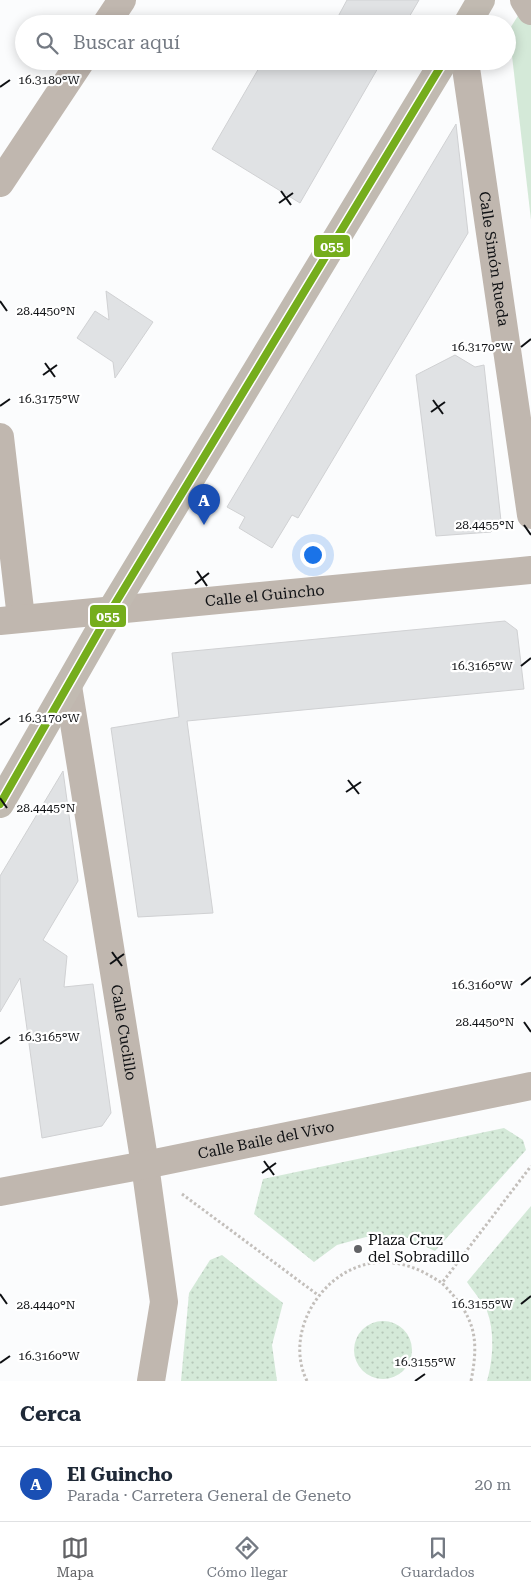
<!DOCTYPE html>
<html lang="es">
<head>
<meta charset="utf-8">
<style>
  :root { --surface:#fff; --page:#f2f2f3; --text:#1f2937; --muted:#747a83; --line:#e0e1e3; --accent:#626366 }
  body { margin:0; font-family:"Roboto Serif",serif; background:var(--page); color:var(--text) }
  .you { position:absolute; left:312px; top:554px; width:18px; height:18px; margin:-12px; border:4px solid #fff; border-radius:50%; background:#1a73e8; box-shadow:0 0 0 8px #1a73e833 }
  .badge { display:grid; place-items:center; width:32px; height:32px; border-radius:50%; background:var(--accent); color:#fff; font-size:16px; font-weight:700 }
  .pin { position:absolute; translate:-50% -41px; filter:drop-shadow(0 1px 2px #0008) }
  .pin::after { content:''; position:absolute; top:26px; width:18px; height:15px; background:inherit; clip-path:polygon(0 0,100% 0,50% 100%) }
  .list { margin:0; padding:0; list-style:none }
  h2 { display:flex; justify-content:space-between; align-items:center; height:65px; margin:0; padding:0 20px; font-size:21px }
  h2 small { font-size:16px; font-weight:400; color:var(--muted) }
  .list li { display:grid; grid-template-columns:32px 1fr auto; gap:15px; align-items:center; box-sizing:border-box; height:75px; padding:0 20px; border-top:1px solid var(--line) }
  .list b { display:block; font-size:19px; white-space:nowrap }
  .list p { margin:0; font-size:16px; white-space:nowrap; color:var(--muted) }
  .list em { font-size:16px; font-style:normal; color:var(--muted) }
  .icon { flex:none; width:28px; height:28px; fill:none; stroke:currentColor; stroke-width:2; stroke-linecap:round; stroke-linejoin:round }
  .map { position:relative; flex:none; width:531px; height:1381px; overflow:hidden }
  .search { position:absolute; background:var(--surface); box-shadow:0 2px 12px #0003; left:15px; right:15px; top:15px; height:55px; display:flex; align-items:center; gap:12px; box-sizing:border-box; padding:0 18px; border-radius:28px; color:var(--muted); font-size:19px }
  .sheet { height:140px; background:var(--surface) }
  nav { display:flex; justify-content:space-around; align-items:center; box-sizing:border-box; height:70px; border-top:1px solid var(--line); background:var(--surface); font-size:14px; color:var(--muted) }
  nav a { display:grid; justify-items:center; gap:2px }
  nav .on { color:var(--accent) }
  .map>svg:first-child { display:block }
  .grass { fill:#d4e9d8 }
  .garden { fill:url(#garden-dots) }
  .building { fill:#e0e2e4; stroke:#d0d1d3 }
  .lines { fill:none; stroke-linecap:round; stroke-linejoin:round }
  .path { stroke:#c3bfbb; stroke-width:3; stroke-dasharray:2.5 2.5; stroke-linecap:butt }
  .minor { stroke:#c0b7af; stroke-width:28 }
  .major { stroke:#c1bab1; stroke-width:28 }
  .bus-1-casing { stroke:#fff; stroke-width:11 }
  .bus-1 { stroke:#75ad1c; stroke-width:8 }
  .ticks { fill:none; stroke:#0f1114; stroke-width:2 }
  .poi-dot { fill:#626366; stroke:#fff; stroke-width:2 }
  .labels { text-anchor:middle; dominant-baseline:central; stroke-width:4.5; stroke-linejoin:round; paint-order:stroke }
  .street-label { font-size:15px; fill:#0f1114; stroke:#fff }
  .poi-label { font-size:15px; fill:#0f1114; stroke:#fff; text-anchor:start }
  .ticks-label { font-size:12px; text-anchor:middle; fill:#0f1114; stroke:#fff; stroke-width:4.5; stroke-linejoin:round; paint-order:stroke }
  .line-badge { stroke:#fff; stroke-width:2 }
  .badge-label { font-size:14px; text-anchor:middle; font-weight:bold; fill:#fff }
</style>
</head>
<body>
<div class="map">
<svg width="531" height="1381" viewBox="0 0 531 1381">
  <defs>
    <pattern id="garden-dots" width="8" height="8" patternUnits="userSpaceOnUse" patternTransform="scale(1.25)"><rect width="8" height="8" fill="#d4e9d8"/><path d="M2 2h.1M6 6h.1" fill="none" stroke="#b5c7b8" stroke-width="1.8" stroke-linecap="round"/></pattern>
  </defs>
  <rect width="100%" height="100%" fill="#fbfcfd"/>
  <path class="grass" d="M 528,0 L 531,0 L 531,220 L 509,30 Z"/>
  <path class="garden" d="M 504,1128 L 523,1140 L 526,1150 L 435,1251 L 403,1236 L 366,1237 L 337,1245 L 314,1262 L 254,1214 L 263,1179 Z
    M 531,1206 L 531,1381 L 487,1381 C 493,1360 495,1332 487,1311 C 482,1301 473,1291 467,1282 Z
    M 222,1255 L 283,1303 L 272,1345 L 277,1381 L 181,1381 L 189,1293 L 210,1260 Z
    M354 1350a29 29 0 1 1 58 0a29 29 0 1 1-58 0Z"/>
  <path class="building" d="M 347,0 L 419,0 L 405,24 L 334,24 Z
    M 263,61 L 382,61 L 300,203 L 212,149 Z
    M 456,124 L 468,233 L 298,518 L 292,515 L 272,548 L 239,528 L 245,517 L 227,507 Z
    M 106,291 L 153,322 L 115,378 L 113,362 L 77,338 L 95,311 L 109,320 Z
    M 455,355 L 475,367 L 484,365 L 501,521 L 491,532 L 436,536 L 416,375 Z
    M 505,621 L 517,630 L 524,689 L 187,721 L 213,913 L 138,917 L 111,728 L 179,717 L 172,653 Z
    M 63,771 L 78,881 L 43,940 L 67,956 L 64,987 L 93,984 L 111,1113 L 102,1126 L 42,1138 L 20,978 L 0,1012 L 0,876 Z"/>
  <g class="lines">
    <path class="path" d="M 182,1194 L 318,1295
      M 307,1381 C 280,1326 333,1254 393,1263 C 412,1265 426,1273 442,1283
      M 471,1381 C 480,1336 474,1316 442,1283 L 531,1166"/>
    <g class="minor">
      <path d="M 524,0 L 531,11"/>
      <path d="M 106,24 L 122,0"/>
      <path id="s1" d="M 465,61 L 531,515"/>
      <path d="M 0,183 L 81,61"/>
      <path d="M 0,437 L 21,618"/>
      <path id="s2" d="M 0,621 L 531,570"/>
      <path id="s3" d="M 68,686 L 145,1165 L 164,1302 L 151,1381"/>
      <path id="s4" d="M 0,1192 L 145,1165 L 531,1086"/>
    </g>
    <path class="major" d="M 467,24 L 481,0
      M 0,804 L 110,612 L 444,61"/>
    <defs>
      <path id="bus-1" d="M 0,804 L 110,612 L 444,61"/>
    </defs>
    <use href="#bus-1" class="bus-1-casing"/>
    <use href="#bus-1" class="bus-1"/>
  </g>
  <path class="ticks" d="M 0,87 L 10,80M 281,191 L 291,205M 279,203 L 293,193M 0,301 L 7,311M 521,347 L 531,339M 45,363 L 55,377M 43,375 L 57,365M 433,400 L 443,414M 0,406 L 10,399M 431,412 L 445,402M 524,525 L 531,535M 197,571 L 207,586M 195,584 L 209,573M 521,666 L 531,658M 0,725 L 10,718M 348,780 L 359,794M 346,792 L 361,782M 0,798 L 7,808M 112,952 L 122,966M 110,964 L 124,954M 521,985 L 531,977M 524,1022 L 531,1032M 0,1044 L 10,1037M 264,1161 L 274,1175M 262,1173 L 276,1163M 0,1294 L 7,1304M 521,1304 L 531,1296M 0,1363 L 10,1356M 415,1381 L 425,1374"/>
  <circle class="poi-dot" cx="358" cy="1249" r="5"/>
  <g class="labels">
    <g class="street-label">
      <text stroke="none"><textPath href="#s1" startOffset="200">Calle Simón Rueda</textPath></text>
      <text stroke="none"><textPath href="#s2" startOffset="266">Calle el Guincho</textPath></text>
      <text stroke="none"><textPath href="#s3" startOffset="351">Calle Cuclillo</textPath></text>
      <text stroke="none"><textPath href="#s4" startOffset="271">Calle Baile del Vivo</textPath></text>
    </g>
    <g class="poi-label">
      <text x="368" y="1240">Plaza Cruz<tspan x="368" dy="17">del Sobradillo</tspan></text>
    </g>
  </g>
  <g class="ticks-label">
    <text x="49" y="84">16.3180°W</text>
    <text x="46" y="315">28.4450°N</text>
    <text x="482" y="351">16.3170°W</text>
    <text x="49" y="403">16.3175°W</text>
    <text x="485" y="529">28.4455°N</text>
    <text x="482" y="670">16.3165°W</text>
    <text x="49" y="722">16.3170°W</text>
    <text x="46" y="812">28.4445°N</text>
    <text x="482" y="989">16.3160°W</text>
    <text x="485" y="1026">28.4450°N</text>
    <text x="49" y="1041">16.3165°W</text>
    <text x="482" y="1308">16.3155°W</text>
    <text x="46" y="1309">28.4440°N</text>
    <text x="49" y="1360">16.3160°W</text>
    <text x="425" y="1366">16.3155°W</text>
  </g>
  <g class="line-badge">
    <rect x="313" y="234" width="38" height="24" rx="5" fill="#75ad1c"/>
    <rect x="89" y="604" width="38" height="24" rx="5" fill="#75ad1c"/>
  </g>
  <g class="badge-label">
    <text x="332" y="251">055</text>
    <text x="108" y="621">055</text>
  </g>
</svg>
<div class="you"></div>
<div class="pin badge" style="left:204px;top:525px;background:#1a4fb4">A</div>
<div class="search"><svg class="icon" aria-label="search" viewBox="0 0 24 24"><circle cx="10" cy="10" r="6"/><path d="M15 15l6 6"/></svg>Buscar aquí</div>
</div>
<section class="sheet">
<h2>Cerca<small></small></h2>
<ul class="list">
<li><span class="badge" style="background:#1a4fb4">A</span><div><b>El Guincho</b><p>Parada · Carretera General de Geneto</p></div><em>20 m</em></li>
</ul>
</section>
<nav>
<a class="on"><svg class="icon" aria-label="map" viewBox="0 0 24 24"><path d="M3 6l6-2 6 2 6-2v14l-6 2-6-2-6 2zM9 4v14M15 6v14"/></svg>Mapa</a>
<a><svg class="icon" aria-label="directions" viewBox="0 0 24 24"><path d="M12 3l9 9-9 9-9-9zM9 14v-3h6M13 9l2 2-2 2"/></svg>Cómo llegar</a>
<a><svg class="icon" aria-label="saved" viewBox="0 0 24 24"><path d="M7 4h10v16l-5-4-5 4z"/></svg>Guardados</a>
</nav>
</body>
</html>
